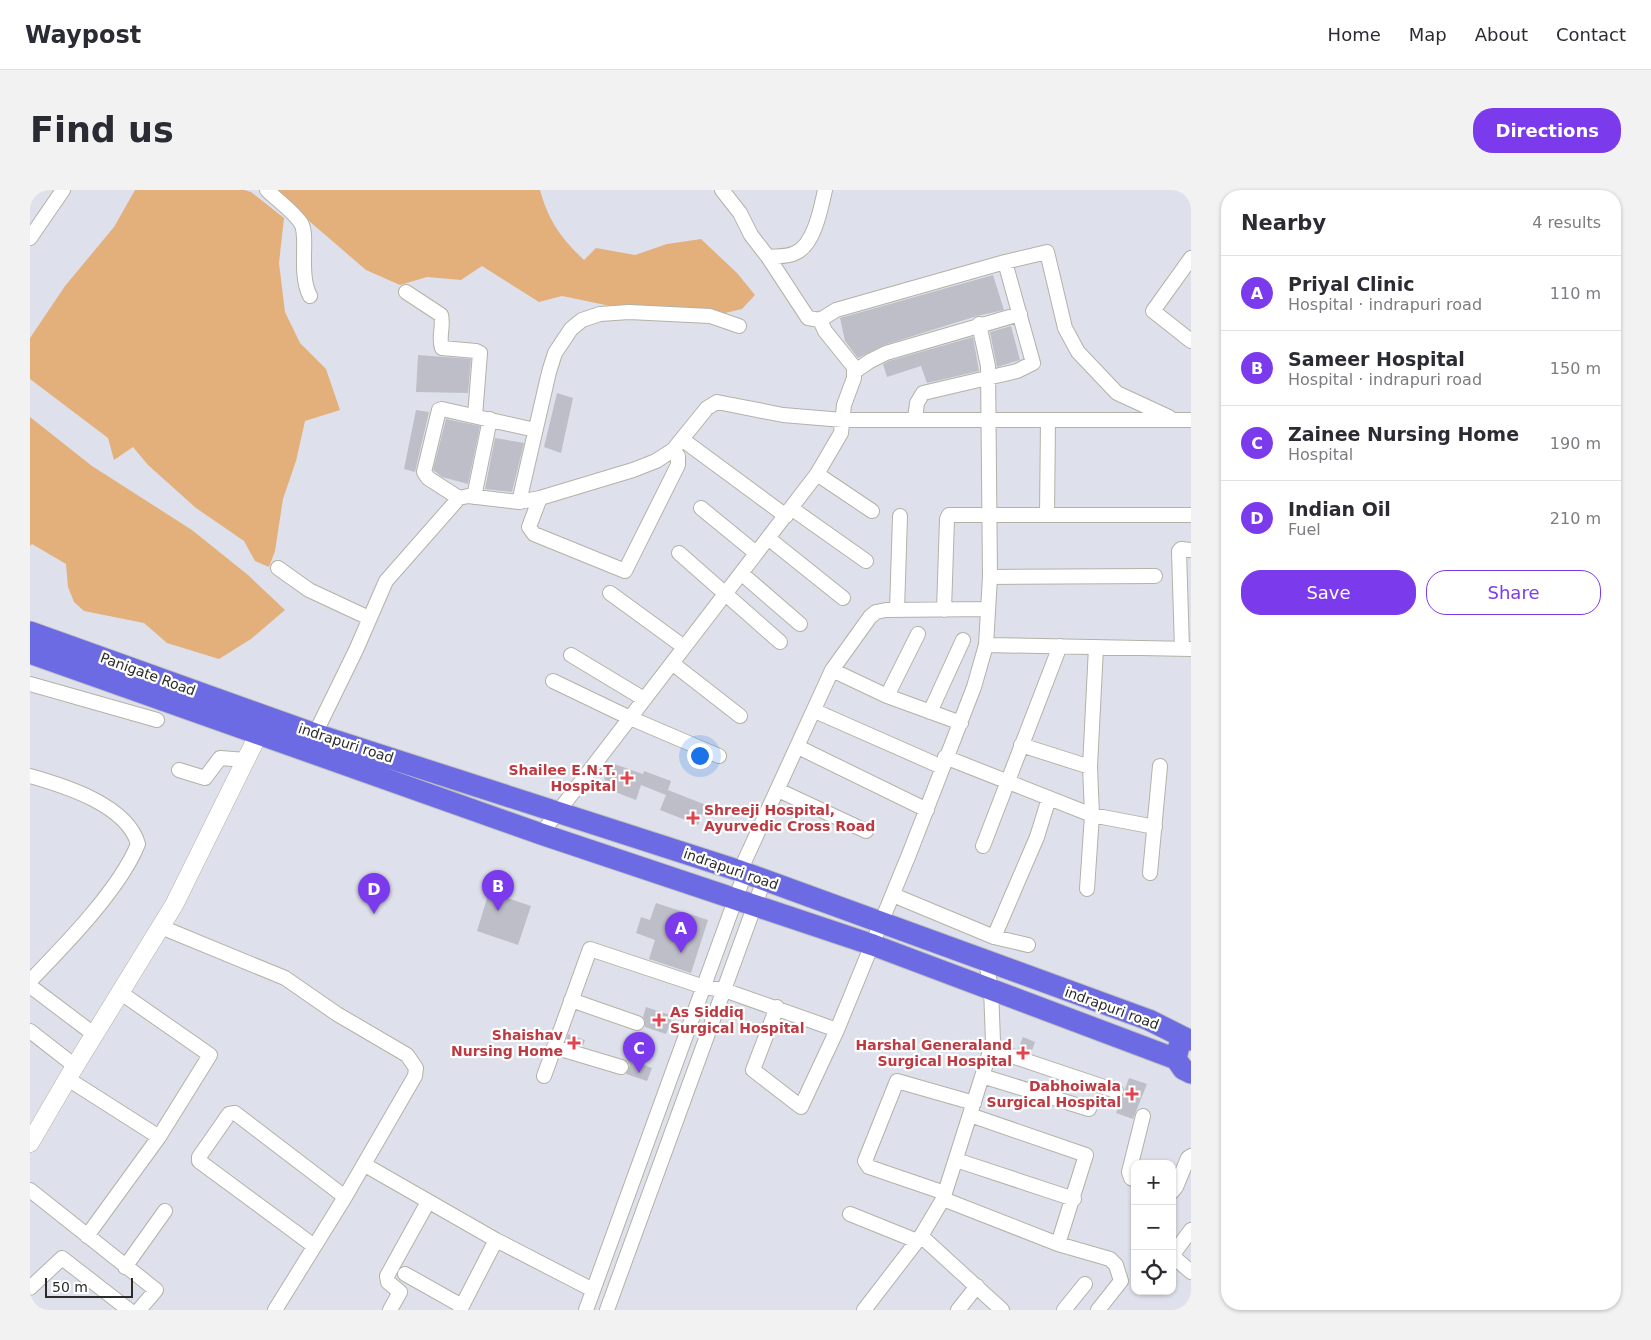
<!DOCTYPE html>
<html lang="en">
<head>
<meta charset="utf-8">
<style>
  :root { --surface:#fff; --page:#f2f2f3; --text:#2b2b33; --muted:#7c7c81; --line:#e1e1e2; --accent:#7c3aed }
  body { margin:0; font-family:"DejaVu Sans",sans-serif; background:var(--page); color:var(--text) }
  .controls { position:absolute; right:15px; bottom:15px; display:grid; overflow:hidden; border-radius:10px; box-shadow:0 1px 4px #0004 }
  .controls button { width:45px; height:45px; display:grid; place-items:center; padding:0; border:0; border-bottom:1px solid var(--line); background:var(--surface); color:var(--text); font:25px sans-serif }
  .scale { position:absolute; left:15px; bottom:12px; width:88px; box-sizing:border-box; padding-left:5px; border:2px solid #2b2b2b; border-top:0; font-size:14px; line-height:18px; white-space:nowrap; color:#2b2b2b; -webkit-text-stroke:4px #fff; paint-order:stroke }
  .you { position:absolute; left:669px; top:565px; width:18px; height:18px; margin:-12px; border:4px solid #fff; border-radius:50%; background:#1a73e8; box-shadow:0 0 0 8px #1a73e833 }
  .badge { display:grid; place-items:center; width:32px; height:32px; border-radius:50%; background:var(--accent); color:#fff; font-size:16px; font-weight:700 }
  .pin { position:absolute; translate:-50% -41px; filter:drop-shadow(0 1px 2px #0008) }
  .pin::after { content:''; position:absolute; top:26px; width:18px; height:15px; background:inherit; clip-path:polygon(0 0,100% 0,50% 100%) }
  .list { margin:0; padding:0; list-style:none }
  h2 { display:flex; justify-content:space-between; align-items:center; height:65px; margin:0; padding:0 20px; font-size:21px }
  h2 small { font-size:16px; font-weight:400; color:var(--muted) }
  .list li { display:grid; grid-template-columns:32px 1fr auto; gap:15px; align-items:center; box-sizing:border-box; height:75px; padding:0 20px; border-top:1px solid var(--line) }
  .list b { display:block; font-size:19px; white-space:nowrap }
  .list p { margin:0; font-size:16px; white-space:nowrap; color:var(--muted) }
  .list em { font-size:16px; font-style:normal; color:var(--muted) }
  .actions { display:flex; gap:10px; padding:15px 20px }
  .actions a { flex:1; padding:11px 0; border:1px solid var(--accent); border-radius:20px; text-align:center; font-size:18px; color:var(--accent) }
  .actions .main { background:var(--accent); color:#fff }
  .icon { flex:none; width:28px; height:28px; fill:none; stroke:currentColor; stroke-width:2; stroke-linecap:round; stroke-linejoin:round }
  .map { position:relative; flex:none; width:1161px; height:1120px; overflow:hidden; border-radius:20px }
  header { display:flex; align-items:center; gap:30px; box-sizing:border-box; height:70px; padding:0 25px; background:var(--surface); border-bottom:1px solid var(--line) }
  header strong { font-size:24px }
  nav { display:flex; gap:28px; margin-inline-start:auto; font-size:18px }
  .intro { display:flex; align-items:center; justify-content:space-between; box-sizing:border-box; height:120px; padding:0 30px }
  h1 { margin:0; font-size:35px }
  .button { padding:12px 22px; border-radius:20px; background:var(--accent); color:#fff; font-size:18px; font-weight:700 }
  main { display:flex; gap:30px; padding:0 30px }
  aside { flex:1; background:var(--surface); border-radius:20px; box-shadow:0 1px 4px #0004 }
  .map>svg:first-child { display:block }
  .water { fill:#e3b07b }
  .building { fill:#bdbec7 }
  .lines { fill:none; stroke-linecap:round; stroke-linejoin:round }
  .minor-casing { stroke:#b2b2a7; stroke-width:16 }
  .tertiary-casing { stroke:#b2b2a7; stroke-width:19 }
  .primary-casing { stroke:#bfbfbf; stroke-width:23 }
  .minor { stroke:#fff; stroke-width:14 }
  .tertiary { stroke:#fff; stroke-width:18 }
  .primary { stroke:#6c6be3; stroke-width:21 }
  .health-dot { fill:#e0444e; stroke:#fff; stroke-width:2 }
  .labels { text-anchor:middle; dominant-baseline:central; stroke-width:4.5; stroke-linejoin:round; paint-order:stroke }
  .street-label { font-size:14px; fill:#2b2b2b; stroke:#fff }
  .health-label { font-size:14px; font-weight:bold; fill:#be3a42; stroke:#fff; text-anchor:end }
</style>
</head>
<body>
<header>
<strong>Waypost</strong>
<nav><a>Home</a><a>Map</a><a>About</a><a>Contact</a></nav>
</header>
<div class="intro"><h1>Find us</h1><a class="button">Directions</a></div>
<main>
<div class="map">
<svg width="1161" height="1120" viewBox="0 0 1161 1120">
  <rect width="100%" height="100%" fill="#dee1eb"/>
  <path class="water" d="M 105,0 L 214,0 L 221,2 L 254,28 L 249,73 L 255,122 L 270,153 L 296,179 L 310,220 L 275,231 L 266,271 L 253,309 L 245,361 L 239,377 L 225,371 L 214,351 L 166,318 L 118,275 L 103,257 L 84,270 L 78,248 L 0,189 L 0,148 L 35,96 L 84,37 Z
    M 243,0 L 510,0 C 519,32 531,48 554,70 L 566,58 L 605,65 L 637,54 L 671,49 L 707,83 L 725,105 L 712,119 L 695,123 L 590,118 L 532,106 L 509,112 L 452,76 L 431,90 L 397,87 L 370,95 L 336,80 Z
    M 0,227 L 62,276 L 162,340 L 218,385 L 255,420 L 221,449 L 189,469 L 137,453 L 114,433 L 54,421 L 44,412 L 38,397 L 36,374 L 2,354 L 0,356 Z"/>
  <path class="building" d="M 963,85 L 974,120 L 947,126 L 854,155 L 828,168 L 815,151 L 810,128 Z
    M 981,136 L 990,170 L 967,177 L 960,142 Z
    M 943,147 L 949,181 L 897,193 L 891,176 L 857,187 L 853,174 L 859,171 Z
    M 388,165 L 441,169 L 438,203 L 386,202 Z
    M 527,203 L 543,208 L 531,263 L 514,257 Z
    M 386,220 L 399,222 L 385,282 L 374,279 Z
    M 416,229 L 450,236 L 438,294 L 412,287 L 403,280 Z
    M 465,248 L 494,253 L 482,302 L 455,299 Z
    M 584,574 L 613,584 L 614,581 L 641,591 L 638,600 L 676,615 L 668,635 L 630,620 L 636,605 L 611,595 L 606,610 L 580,600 L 575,593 L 574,583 L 579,575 L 583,576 Z
    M 459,702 L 501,716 L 488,755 L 447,741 Z
    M 626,713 L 678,730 L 661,783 L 619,769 L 625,750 L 606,743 L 611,727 L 620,730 Z
    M 616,817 L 643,826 L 636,844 L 615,837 L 615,831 L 613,827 Z
    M 538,844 L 555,850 L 553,856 L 536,851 Z
    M 993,847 L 1005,852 L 1001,863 L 988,859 Z
    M 596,868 L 622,878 L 617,891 L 596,884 L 600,875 Z
    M 1099,888 L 1117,894 L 1103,929 L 1086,923 Z"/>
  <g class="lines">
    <defs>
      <path id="minor" d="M 237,0 C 247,10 263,21 271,33 C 279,46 268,83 280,106
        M 692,0 L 710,23 L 721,45 L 738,67 C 746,66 758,67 765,63 C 784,56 791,18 795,0
        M 0,48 L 33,0
        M 738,67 L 778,128 L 790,130
        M 1161,68 L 1123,121 L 1161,151
        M 975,72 L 1017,62 L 1035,138 L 1048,162 L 1087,203 L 1139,227
        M 376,102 L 411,125 C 414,136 408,148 412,158 L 446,161 L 450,163 L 445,226
        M 824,182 L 840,171 L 856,163 L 990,124
        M 653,250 L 756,326
        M 787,284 L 842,321
        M 444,307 L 460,229
        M 429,308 L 398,288 L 394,282 L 409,220 L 412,219 L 505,240
        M 510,308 L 499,337 L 504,344 L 595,381 L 648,275 L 648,266 L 643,260
        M 489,312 L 519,182 L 525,163 L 541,139 L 552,130 L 570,124 L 599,122 L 680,126 L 709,136
        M 671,318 L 726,363
        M 761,318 L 836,371
        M 1017,325 L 1018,230
        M 738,348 L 813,408
        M 649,363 L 750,452
        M 248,378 L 279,400 L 339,428
        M 711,383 L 770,434
        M 960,387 L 1125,386
        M 580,403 L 654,457
        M 867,420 L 870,326
        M 914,420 L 917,329 L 919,325 L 1161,325
        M 956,455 L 1161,459
        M 1152,459 L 1149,361 L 1151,359 L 1161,360
        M 541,465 L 614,509
        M 642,473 L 710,526
        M 802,480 L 857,506 L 931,533
        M 523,491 L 600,528 L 689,566
        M 0,494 L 127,530
        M 857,506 L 888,444
        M 785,521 L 912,577
        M 900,522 L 933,450
        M 282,550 L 326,460 L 356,391 L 429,308 L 438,306 L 489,312 L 510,308 L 603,280 L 626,271 L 643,260 L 677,218 L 687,212 L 753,225 L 813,230 L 1161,230
        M 991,555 L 1060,577
        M 768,557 L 897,620
        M 915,567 L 1062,625 L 1125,637
        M 149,580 L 175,588 L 190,568 L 216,570
        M 0,586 C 35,596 97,615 108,654 C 90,699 34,756 0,791
        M 748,600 L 836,641
        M 511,644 L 787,284 L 811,243 L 814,215 L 824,188 L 824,177 L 795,141 L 790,130 L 806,120 L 975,72 L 1003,173 L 987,181 L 893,203 L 887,213 L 885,229
        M 953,656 L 1030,456
        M 710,681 L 802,480 L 840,427 L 846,422 L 856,420 L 958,419
        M 1120,683 L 1130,576
        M 1057,699 L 1062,625 L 1060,577 L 1066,457
        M 863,705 L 964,747 L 998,755
        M 131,737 L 255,788 L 307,824 L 377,865 L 386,878 L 385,886 L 315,1007
        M 964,747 L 1007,647 L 1019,608
        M 956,772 L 961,798 L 963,852 L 913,1009 L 891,1046 L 972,1120
        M 0,796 L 65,845
        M 541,810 L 607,833
        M 747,817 L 723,880 L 771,917 L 807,840 L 880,662 L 944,497 L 956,455 L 960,387 L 958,176 L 949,134
        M 0,841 L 45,876
        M 524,857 L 591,877
        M 961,859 L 1086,901
        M 514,886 L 560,759 L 674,797 L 694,800 L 807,840
        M 952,886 L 1059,919
        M 38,889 L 129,947 L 180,865 L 91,803
        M 940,925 L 1056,965 L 1028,1054
        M 926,970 L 1044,1009
        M 335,975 L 466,1050 L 430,1120
        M 1105,990 L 1101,988 L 1099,982 L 1113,926
        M 0,1000 L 126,1100 L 109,1120
        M 1142,1002 L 1146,997 L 1158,968 L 1161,966
        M 915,1003 L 839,977 L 835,971 L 867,891 L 944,913
        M 913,1009 L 1028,1054 L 1080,1069 L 1086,1075 L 1091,1091 L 1068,1120
        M 820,1024 L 887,1051
        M 1161,1040 L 1144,1063 L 1146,1069 L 1161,1082
        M 57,1046 L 129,947
        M 466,1050 L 563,1100
        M 95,1077 L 135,1021
        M 375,1084 L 432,1116
        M 0,1098 L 32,1068 L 99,1120
        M 245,1120 L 315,1007 L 205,923 L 199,924 L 169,967 L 169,971 L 284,1056
        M 360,1120 L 370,1102 L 358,1092 L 357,1086 L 398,1012
        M 556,1120 L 715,683
        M 577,1120 L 734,690
        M 834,1120 L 891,1046
        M 928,1120 L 947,1096
        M 1034,1120 L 1055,1094"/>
      <path id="tertiary" d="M 0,953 L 45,876 L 144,715 L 234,533"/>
      <path id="primary" d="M 0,442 L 285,544 L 710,681 L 1119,830 L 1159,850
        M 0,463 L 511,644 L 843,755 L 1146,869
        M 1149,856 L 1146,869 L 1153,879 L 1161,883"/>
    </defs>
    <use href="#minor" class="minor-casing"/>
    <use href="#tertiary" class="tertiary-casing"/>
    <use href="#primary" class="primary-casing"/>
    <use href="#minor" class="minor"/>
    <use href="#tertiary" class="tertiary"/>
    <use href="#primary" class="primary"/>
  </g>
  <g class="health-dot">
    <path d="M594.5 580.5h5v5h5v5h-5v5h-5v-5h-5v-5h5z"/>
    <path d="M660.5 620.5h5v5h5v5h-5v5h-5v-5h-5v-5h5z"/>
    <path d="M626.5 822.5h5v5h5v5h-5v5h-5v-5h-5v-5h5z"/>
    <path d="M541.5 845.5h5v5h5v5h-5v5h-5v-5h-5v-5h5z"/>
    <path d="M990.5 855.5h5v5h5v5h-5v5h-5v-5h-5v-5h5z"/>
    <path d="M1099.5 896.5h5v5h5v5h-5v5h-5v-5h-5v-5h5z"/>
  </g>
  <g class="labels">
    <g class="street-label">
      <text transform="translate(118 484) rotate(20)">Panigate Road</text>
      <text transform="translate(316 553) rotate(18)">indrapuri road</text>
      <text transform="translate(701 679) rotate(19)">indrapuri road</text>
      <text transform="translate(1082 818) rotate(20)">indrapuri road</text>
    </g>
    <g class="health-label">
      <text x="586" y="580">Shailee E.N.T.<tspan x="586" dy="16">Hospital</tspan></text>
      <text x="674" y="620" text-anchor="start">Shreeji Hospital,<tspan x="674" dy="16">Ayurvedic Cross Road</tspan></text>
      <text x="640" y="822" text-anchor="start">As Siddiq<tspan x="640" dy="16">Surgical Hospital</tspan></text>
      <text x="533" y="845">Shaishav<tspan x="533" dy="16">Nursing Home</tspan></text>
      <text x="982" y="855">Harshal Generaland<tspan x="982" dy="16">Surgical Hospital</tspan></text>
      <text x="1091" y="896">Dabhoiwala<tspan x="1091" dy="16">Surgical Hospital</tspan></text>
    </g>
  </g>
</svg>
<div class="controls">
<button>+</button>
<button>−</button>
<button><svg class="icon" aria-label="locate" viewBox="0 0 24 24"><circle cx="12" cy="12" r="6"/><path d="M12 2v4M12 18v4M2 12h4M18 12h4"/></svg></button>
</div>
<div class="scale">50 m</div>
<div class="you"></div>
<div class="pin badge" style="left:651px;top:763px">A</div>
<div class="pin badge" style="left:468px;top:721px">B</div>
<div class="pin badge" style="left:609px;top:883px">C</div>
<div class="pin badge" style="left:344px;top:724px">D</div>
</div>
<aside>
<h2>Nearby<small>4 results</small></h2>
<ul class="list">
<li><span class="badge">A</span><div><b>Priyal Clinic</b><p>Hospital · indrapuri road</p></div><em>110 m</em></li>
<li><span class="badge">B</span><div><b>Sameer Hospital</b><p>Hospital · indrapuri road</p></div><em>150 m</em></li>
<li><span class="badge">C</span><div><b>Zainee Nursing Home</b><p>Hospital</p></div><em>190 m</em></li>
<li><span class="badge">D</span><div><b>Indian Oil</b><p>Fuel</p></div><em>210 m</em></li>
</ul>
<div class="actions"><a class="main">Save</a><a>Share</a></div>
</aside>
</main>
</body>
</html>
